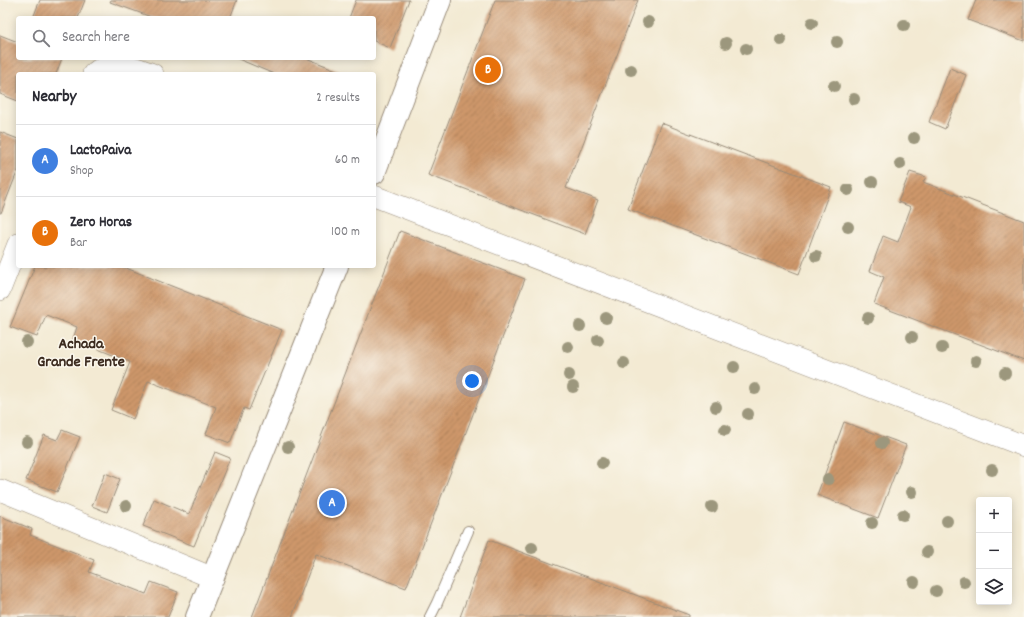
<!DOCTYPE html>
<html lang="en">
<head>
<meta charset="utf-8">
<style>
  :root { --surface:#fff; --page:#f2f2f3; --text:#2b2b33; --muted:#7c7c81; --line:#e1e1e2; --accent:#7c3aed }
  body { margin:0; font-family:Dekko,sans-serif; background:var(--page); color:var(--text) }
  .controls { position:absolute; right:12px; bottom:12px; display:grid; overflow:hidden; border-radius:4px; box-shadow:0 2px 10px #0003 }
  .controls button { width:36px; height:36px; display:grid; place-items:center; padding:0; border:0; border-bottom:1px solid var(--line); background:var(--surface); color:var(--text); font:20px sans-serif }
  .you { position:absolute; left:472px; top:381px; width:14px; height:14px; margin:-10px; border:3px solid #fff; border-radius:50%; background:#1a73e8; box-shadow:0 0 0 6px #1a73e833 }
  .badge { display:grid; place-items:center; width:26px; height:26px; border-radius:50%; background:var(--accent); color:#fff; font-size:13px; font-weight:700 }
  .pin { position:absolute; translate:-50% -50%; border:2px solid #fff; box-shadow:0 1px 4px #0006 }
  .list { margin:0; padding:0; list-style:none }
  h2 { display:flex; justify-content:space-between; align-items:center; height:52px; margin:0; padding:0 16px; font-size:17px }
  h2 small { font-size:13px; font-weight:400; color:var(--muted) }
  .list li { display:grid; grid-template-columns:26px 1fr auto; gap:12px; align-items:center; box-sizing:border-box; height:72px; padding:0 16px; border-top:1px solid var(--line) }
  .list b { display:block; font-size:15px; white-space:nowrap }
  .list p { margin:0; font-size:13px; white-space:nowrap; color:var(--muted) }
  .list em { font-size:13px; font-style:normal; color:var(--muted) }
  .icon { flex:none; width:22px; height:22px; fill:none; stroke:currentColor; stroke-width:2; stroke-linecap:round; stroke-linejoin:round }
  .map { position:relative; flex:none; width:1024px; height:617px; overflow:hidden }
  .search { position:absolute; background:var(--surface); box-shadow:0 2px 10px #0003; left:16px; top:16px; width:360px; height:44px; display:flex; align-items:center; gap:10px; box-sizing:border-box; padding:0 14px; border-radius:4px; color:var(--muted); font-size:15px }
  .panel { position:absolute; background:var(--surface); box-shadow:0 2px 10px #0003; left:16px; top:72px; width:360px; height:196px; border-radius:4px }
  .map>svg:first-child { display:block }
  .building { fill:url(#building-hatch) }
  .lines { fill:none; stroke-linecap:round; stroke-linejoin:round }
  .lane-casing { stroke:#978a78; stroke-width:12 }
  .street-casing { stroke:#978a78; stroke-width:22 }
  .secondary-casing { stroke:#978a78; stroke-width:24 }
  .lane { stroke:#fff; stroke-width:10 }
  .street { stroke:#fff; stroke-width:21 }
  .secondary { stroke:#fff; stroke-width:22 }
  .tree { fill:#9c977d }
  .labels { text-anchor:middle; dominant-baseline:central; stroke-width:3; stroke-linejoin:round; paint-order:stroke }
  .district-label { font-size:16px; font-weight:bold; fill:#3b2a1e; stroke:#fbf7ec }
</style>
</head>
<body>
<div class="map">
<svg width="1024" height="617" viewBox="0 0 1024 617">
  <defs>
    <pattern id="building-hatch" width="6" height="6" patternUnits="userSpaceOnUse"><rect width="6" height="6" fill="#ce976b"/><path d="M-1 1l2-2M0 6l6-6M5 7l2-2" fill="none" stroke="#a87b57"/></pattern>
  </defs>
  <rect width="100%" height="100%" fill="#fbf7ec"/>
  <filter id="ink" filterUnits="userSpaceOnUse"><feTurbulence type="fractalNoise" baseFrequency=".025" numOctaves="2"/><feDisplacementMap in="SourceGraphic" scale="8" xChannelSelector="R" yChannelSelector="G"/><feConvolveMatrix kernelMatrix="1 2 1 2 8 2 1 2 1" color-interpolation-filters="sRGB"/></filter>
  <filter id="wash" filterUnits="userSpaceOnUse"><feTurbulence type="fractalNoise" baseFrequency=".012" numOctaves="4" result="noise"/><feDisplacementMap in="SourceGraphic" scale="16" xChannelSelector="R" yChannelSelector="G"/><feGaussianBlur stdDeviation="0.9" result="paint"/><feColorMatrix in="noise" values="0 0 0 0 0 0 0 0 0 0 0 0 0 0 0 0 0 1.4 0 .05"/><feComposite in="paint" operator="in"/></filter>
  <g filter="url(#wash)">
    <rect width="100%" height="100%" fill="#f3ead3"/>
    <g id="blocks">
      <path class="building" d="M 40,0 L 85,0 L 78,18 L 33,18 Z
        M 111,0 L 237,0 L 230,18 L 154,18 L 110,2 Z
        M 356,0 L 409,0 L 390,48 L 374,41 L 374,18 L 349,18 Z
        M 495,0 L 638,0 L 566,188 L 598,200 L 585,234 L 428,175 Z
        M 976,0 L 1024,0 L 1024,41 L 968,20 Z
        M 0,35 L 18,42 L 18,58 L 62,58 L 56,74 L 18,74 L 18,101 L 0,94 Z
        M 236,58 L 306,58 L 344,73 L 274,74 Z
        M 950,68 L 966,75 L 945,129 L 929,122 Z
        M 661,123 L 831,187 L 799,274 L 628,209 Z
        M 0,132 L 18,139 L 18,170 L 1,213 L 0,213 Z
        M 910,172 L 926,177 L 923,182 L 1024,221 L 1024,361 L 874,304 L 884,277 L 870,271 L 883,236 L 898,242 L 911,207 L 898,202 Z
        M 400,231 L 525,279 L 406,588 L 316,554 L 292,617 L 252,617 Z
        M 35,266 L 121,266 L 282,330 L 249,410 L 244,408 L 230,443 L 206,434 L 216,407 L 148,381 L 133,419 L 111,410 L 130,362 L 73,339 L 77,327 L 46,315 L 37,337 L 10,327 Z
        M 844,422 L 906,445 L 878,518 L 817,495 Z
        M 62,430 L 80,437 L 57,492 L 26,480 L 44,435 L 57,440 Z
        M 215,452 L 230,458 L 194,546 L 143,526 L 154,499 L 189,514 Z
        M 105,473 L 120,479 L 107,512 L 92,506 Z
        M 0,516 L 32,529 L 30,535 L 94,560 L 89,572 L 146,594 L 151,582 L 178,592 L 168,617 L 0,617 Z
        M 489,540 L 689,615 L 689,617 L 460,617 Z"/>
    </g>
  </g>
  <g filter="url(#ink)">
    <use href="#blocks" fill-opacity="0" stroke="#978a78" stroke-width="1"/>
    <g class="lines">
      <defs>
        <path id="lane" d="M 430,617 L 437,603 L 468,531"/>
        <path id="street" d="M 93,74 C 111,57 134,67 153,74
          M 374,196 L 1024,446
          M 0,290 L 18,244
          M 0,490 L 213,578"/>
        <path id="secondary" d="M 374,173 L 440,0
          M 197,617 L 337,266"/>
      </defs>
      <use href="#lane" class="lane-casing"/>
      <use href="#street" class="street-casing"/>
      <use href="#secondary" class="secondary-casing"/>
      <use href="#lane" class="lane"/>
      <use href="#street" class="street"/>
      <use href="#secondary" class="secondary"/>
    </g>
    <g class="tree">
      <circle cx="648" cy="22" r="6"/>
      <circle cx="812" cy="23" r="6"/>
      <circle cx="904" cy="25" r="6"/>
      <circle cx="781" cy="40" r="6"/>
      <circle cx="837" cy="42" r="6"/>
      <circle cx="726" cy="43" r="6"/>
      <circle cx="746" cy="49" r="6"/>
      <circle cx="631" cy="70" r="6"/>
      <circle cx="834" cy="86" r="6"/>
      <circle cx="854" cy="99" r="6"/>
      <circle cx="914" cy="138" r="6"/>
      <circle cx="900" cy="164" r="6"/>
      <circle cx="872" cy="182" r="6"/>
      <circle cx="848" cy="190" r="6"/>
      <circle cx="848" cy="227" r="6"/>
      <circle cx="816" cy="256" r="6"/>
      <circle cx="606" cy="318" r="6"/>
      <circle cx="868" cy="318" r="6"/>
      <circle cx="580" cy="326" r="6"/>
      <circle cx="912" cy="337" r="6"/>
      <circle cx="598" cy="340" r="6"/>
      <circle cx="27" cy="342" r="6"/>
      <circle cx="568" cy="347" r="6"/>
      <circle cx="942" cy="348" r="6"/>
      <circle cx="976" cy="361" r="6"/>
      <circle cx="624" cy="363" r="6"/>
      <circle cx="734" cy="367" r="6"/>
      <circle cx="1005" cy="373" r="6"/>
      <circle cx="569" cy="375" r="6"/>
      <circle cx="573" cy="387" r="6"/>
      <circle cx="755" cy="389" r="6"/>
      <circle cx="716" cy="407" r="6"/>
      <circle cx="748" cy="414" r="6"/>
      <circle cx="725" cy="430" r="6"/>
      <circle cx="27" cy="442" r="6"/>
      <circle cx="882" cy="443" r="6"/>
      <circle cx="288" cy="447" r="6"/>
      <circle cx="602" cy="463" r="6"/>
      <circle cx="992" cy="470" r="6"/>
      <circle cx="828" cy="479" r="6"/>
      <circle cx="912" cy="492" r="6"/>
      <circle cx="126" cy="506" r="6"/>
      <circle cx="712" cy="507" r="6"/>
      <circle cx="903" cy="515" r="6"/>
      <circle cx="947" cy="521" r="6"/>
      <circle cx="872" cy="523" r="6"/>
      <circle cx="532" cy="548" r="6"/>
      <circle cx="927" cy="552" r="6"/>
      <circle cx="914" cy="582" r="6"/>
      <circle cx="964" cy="582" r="6"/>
      <circle cx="936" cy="591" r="6"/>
    </g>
  </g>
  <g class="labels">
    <g class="district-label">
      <text x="81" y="344">Achada<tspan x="81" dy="18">Grande Frente</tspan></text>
    </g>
  </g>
</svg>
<div class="controls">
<button>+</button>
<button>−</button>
<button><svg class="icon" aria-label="layers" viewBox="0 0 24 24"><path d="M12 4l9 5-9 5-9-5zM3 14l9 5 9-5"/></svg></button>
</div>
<div class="you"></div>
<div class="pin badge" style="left:332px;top:503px;background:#3f7fe0">A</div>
<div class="pin badge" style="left:488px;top:70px;background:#e8710a">B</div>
<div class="search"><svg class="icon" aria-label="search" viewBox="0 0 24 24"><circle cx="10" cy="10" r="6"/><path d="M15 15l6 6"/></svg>Search here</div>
<section class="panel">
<h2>Nearby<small>2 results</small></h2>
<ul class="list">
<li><span class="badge" style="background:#3f7fe0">A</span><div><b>LactoPaiva</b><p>Shop</p></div><em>60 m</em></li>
<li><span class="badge" style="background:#e8710a">B</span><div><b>Zero Horas</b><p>Bar</p></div><em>100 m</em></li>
</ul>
</section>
</div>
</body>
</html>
